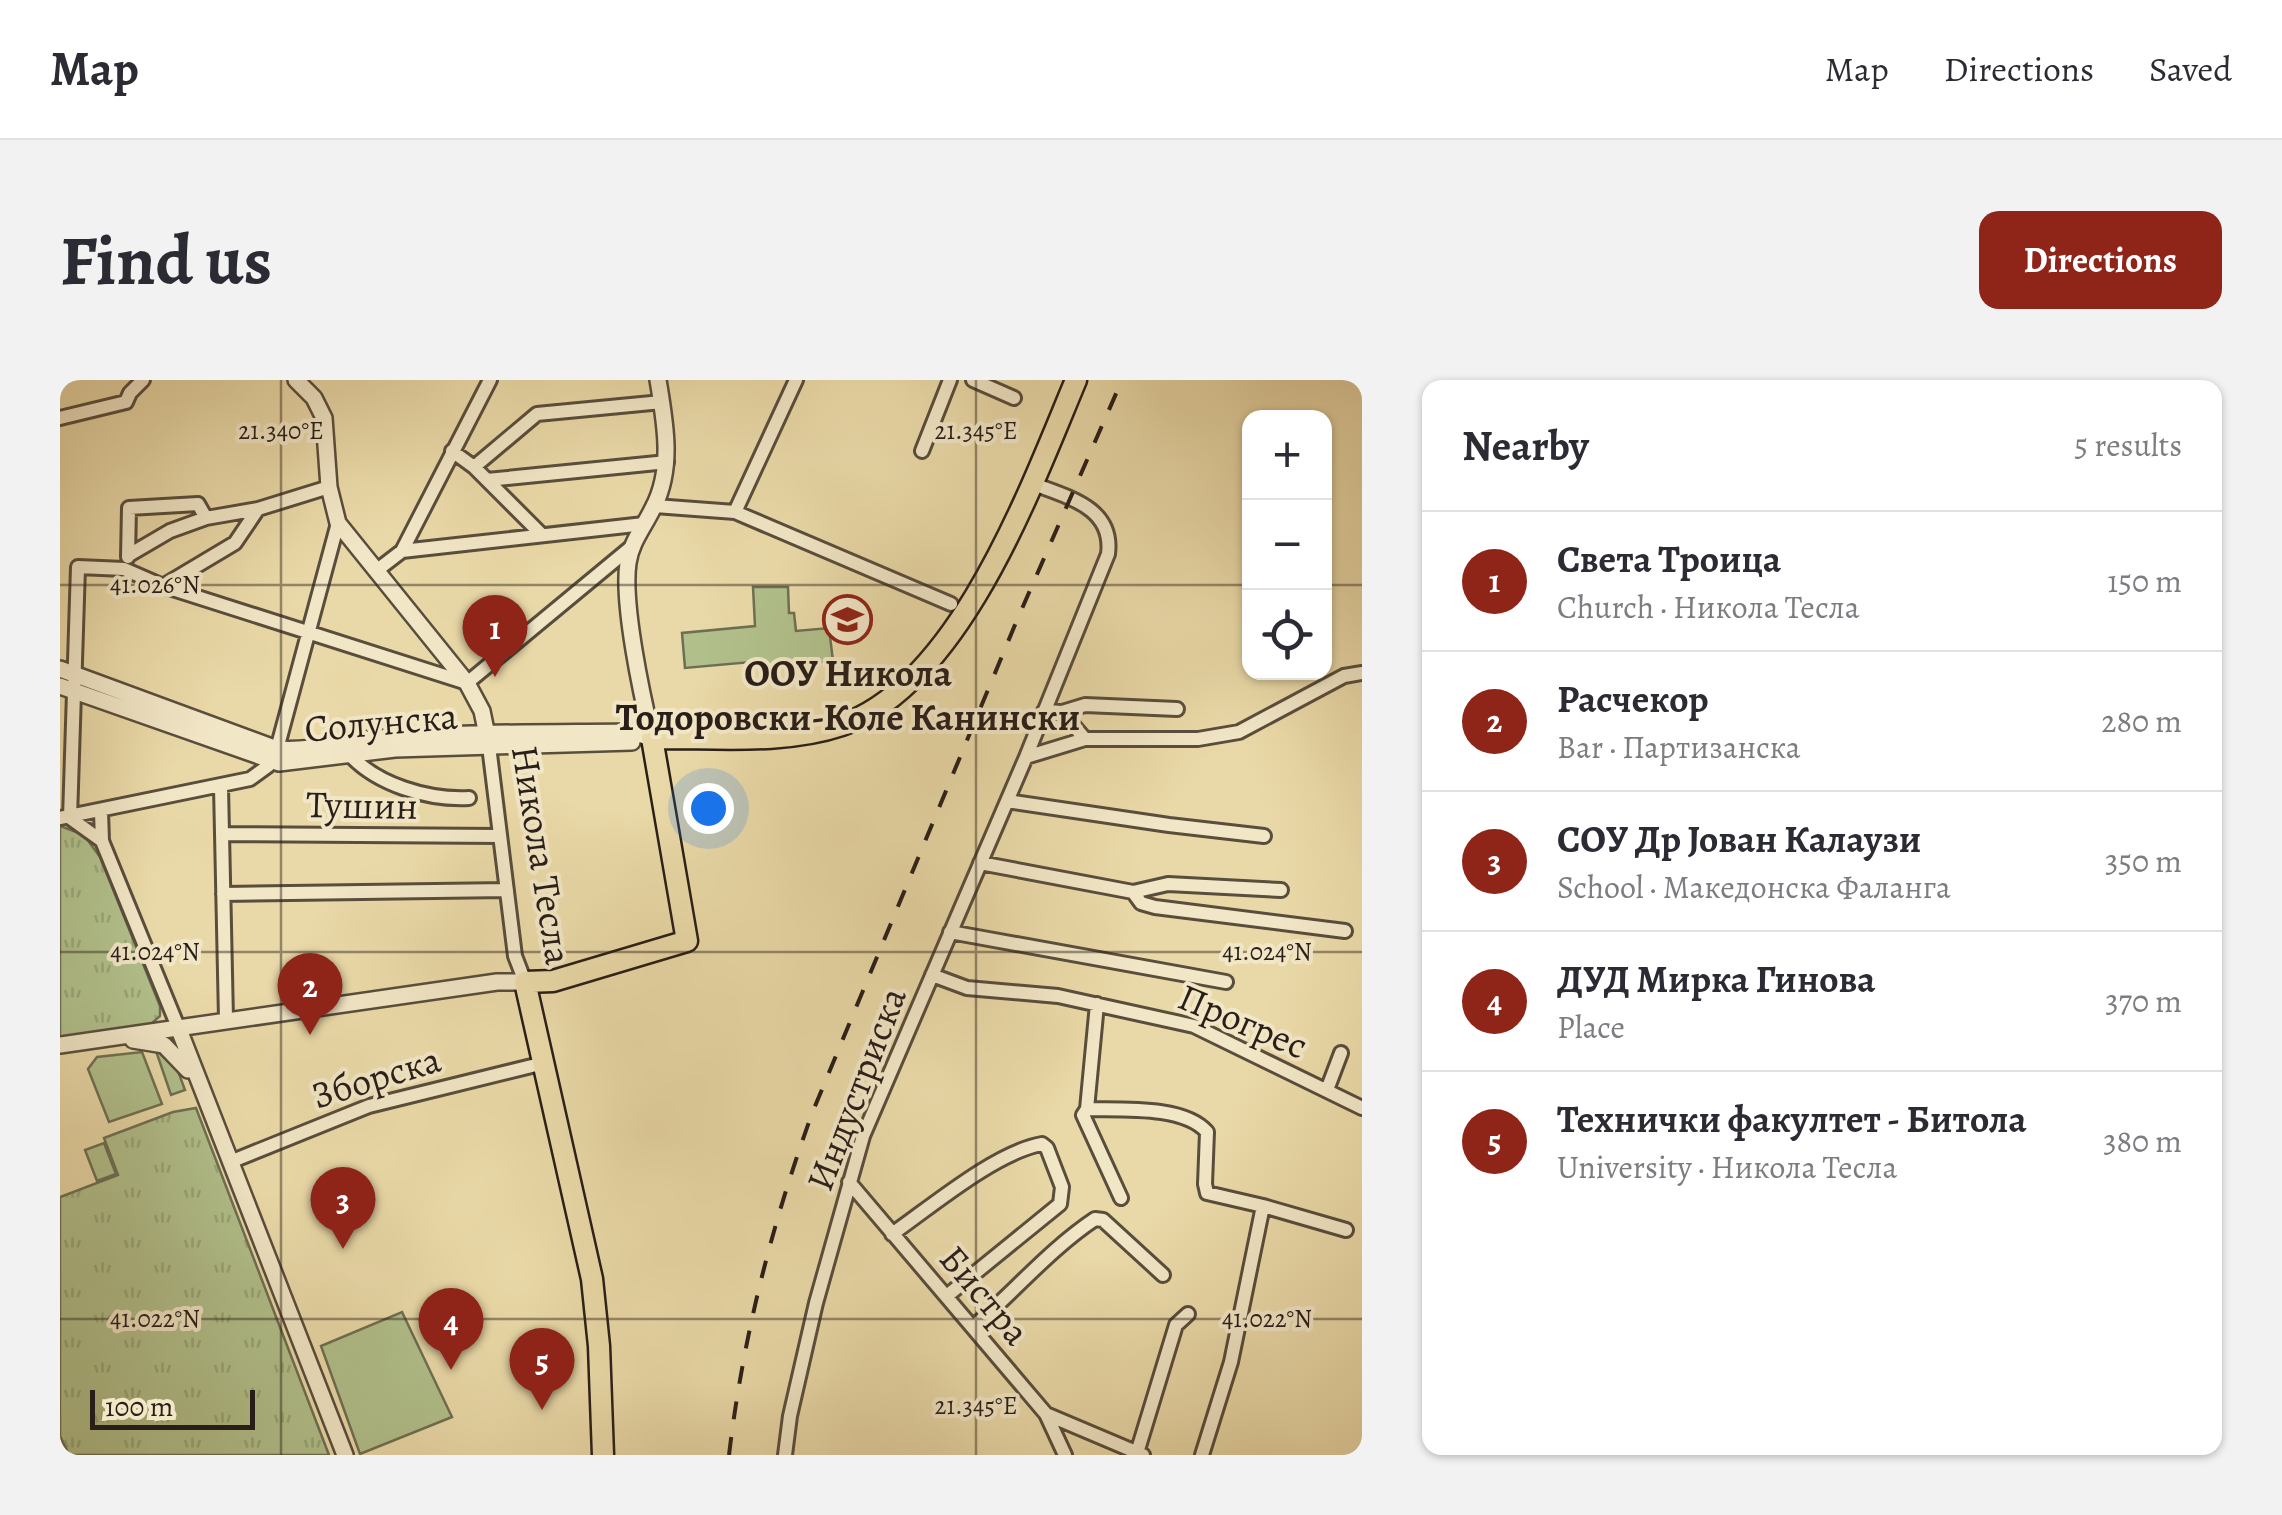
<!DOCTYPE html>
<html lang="en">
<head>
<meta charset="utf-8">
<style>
  :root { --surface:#fff; --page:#f2f2f3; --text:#2b2b33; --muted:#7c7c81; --line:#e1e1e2; --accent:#8f2418 }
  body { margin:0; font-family:Alegreya,serif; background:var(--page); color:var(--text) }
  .controls { position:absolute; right:30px; top:30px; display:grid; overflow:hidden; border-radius:20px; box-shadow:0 2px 8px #0004 }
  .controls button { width:90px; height:90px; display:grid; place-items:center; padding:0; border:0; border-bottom:2px solid var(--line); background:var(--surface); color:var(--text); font:50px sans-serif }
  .scale { position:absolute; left:30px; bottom:25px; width:165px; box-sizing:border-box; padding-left:10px; border:5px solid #291e18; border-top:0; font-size:28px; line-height:35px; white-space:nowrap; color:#291e18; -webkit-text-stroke:8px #f1e6c6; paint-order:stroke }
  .you { position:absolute; left:648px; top:428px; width:35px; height:35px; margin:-25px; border:8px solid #fff; border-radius:50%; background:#1a73e8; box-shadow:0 0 0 15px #1a73e833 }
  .badge { display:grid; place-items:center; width:65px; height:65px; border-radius:50%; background:var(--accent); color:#fff; font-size:32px; font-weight:700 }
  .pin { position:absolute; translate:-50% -82px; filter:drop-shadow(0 2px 5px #0008) }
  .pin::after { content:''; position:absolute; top:52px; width:35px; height:30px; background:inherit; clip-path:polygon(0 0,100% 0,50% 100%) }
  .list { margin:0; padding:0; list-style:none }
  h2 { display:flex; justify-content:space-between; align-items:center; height:130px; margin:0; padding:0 40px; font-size:42px }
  h2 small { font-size:32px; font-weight:400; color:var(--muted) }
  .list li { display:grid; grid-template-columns:65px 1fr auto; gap:30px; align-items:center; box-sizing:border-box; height:140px; padding:0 40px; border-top:2px solid var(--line) }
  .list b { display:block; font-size:38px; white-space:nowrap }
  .list p { margin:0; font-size:32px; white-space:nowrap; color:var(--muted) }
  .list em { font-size:32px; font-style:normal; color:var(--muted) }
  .icon { flex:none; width:55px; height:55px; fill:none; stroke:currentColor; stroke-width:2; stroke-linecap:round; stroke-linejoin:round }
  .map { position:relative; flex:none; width:1302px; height:1075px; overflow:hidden; border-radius:20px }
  header { display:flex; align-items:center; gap:60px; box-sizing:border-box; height:140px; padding:0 50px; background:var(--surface); border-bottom:2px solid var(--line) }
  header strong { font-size:48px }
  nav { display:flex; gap:55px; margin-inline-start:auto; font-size:35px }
  .intro { display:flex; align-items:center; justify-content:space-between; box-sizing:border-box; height:240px; padding:0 60px }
  h1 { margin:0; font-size:70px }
  .button { padding:25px 45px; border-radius:20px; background:var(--accent); color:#fff; font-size:35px; font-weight:700 }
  main { display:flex; gap:60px; padding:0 60px }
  aside { flex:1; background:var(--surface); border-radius:20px; box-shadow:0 2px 8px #0004 }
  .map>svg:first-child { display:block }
  .green { fill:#b1c08b; stroke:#6d6f52; stroke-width:2.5 }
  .park { fill:url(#park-tufts); stroke:#6d6f52; stroke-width:2.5 }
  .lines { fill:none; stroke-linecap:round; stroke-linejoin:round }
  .minor-casing { stroke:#594d3c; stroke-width:18 }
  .tertiary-casing { stroke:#594d3c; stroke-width:20 }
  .primary-casing { stroke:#291e18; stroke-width:25 }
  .minor { stroke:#f1e6c6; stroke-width:12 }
  .tertiary { stroke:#f1e6c6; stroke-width:15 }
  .primary { stroke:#ead9a8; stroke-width:20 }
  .rail { stroke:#291e18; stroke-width:4; stroke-dasharray:18 18; stroke-linecap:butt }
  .ticks { fill:none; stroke:#291e18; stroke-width:2.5; stroke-opacity:0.45 }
  .labels { text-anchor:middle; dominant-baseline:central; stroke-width:8; stroke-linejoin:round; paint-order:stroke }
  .poi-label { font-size:38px; font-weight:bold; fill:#291e18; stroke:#f1e6c6 }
  .street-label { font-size:38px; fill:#291e18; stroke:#f1e6c6 }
  .ticks-label { font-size:25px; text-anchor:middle; fill:#291e18; stroke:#f1e6c6; stroke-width:8; stroke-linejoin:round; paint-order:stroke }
</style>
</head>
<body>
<header>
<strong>Map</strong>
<nav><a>Map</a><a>Directions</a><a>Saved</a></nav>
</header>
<div class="intro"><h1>Find us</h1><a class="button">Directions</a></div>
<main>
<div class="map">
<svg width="1302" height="1075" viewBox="0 0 1302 1075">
  <defs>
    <pattern id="park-tufts" width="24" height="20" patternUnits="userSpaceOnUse" patternTransform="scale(2.5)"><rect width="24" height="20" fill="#b1c08b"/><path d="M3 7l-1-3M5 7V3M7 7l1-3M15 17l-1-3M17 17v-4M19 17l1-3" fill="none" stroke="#98a577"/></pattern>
  </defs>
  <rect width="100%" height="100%" fill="#ead9a8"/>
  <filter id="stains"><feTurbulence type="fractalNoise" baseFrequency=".002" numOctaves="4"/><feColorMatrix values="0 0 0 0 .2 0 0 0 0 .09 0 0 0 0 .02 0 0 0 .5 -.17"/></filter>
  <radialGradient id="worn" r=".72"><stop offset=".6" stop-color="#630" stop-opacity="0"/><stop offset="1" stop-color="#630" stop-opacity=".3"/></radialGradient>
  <path class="green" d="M 693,207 L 728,207 L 729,233 L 734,233 L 736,251 L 769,248 L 773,281 L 703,287 L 702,281 L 625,288 L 622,253 L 695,246 Z
    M 99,670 L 115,683 L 125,710 L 111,715 L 96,671 Z
    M 82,672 L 102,724 L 49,742 L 28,689 L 37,677 Z
    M 44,763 L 56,794 L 37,801 L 25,770 Z
    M 342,932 L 392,1037 L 300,1074 L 261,966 Z"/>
  <path class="park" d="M 0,446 L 24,455 L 40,477 L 100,626 L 100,636 L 91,644 L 0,659 Z
    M 136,728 L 269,1075 L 9,1075 L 0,1056 L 0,817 L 58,795 L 44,758 L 113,732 Z"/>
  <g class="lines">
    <defs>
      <path id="minor" d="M 913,0 L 954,18
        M 0,38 L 66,22 L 70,13 L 83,0
        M 392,71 L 414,87 L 481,154
        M 862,71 L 890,0
        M 414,87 L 477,34 L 602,22
        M 427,100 L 607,82
        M 595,126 L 675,132 L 891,224
        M 675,132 L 736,0
        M 342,171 L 430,0
        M 69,175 L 110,151 L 146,138 L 198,129 L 269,107
        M 68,177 L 69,128 L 138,124 L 146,138
        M 316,191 L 342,171 L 584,144
        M 103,206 L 175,163 L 198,129
        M 984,331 L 1002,332 L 1025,325 L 1117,329
        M 1002,332 L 1025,359
        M 429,366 L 455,576 L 465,602
        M 289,374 C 317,405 368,420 409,418
        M 966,377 L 1025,359 L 1138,359 L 1179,352 L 1284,296 L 1302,293
        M 161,407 L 166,639
        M 947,421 L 1109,445 L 1204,456
        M 41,432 L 42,461 L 118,647
        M 0,438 L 190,399 L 208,386 L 217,369 L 278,143
        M 163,454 L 440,456
        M 42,461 L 10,438 L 18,187 L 64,189 L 103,206 L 407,303 L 570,168
        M 920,483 L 1073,512 L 1108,504 L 1221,510
        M 1073,512 L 1081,523 L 1095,527 L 1285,551
        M 163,514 L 447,510
        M 890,552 L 1166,602
        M 872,595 L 907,608 L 998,616 L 1134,646 L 1302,728
        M 1037,624 L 1027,729 C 1060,730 1124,725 1147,752 L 1145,804 L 1147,813 L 1203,826 L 1171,982 L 1142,1075
        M 1267,710 L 1281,673
        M 1027,729 L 1023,735 L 1061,818
        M 170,782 L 309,726 L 484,683
        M 789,802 L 986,1034 L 1083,1075
        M 1203,826 L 1286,850
        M 832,854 C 872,826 936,772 982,764 L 987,768 L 1002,807 L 1000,824 L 888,915
        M 913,947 C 954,912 990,869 1035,839 L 1043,840 L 1103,895
        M 986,1034 L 1005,1075
        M 1077,1073 L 1116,945 L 1128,934
        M 725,1075 L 730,1036 L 756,923 L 803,756 L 966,377 L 1048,174 C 1054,127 1007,117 971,103"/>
      <path id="tertiary" d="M 236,0 L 254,18 L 264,38 L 269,107 L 278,143 L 407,303 L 422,331 L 428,360
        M 0,289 L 217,369 C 253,372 288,360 324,358 C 407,352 490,353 572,352 L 592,358
        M 0,306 L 219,383 L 335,369 L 572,362
        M 592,358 C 582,316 562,224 568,183 C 571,162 584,147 593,128 C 614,89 605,42 598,0
        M 118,647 L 285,1075
        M 73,660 L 104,665 L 128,690
        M 0,665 L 437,602 L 465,602"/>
      <path id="primary" d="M 543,1075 L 539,966 L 532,899 L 465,602 L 493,601 L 627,561 L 592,358 C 653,357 723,365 782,345 C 900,304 971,107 1016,0"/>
    </defs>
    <use href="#minor" class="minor-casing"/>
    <use href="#tertiary" class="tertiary-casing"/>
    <use href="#primary" class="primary-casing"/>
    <use href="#minor" class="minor"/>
    <use href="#tertiary" class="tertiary"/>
    <use href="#primary" class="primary"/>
    <path class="rail" d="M 669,1075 C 683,957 712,843 753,731 L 957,240 L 1062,0"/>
  </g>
  <path class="ticks" d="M 221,0 L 221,1075M 916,0 L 916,1075M 0,205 L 1190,205M 1264,205 L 1302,205M 0,572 L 1302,572M 0,939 L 1302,939"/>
  <defs>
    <symbol id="school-ring" viewBox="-11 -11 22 22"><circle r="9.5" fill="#f1e6c6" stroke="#8f2418" stroke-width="1.5"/><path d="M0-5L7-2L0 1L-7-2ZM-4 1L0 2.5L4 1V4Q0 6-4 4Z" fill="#8f2418"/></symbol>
  </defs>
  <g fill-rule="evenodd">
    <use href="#school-ring" x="760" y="212" width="55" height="55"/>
  </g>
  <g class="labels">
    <g class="poi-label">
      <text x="788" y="293">ООУ Никола<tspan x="788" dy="44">Тодоровски-Коле Канински</tspan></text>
    </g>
    <g class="street-label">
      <text transform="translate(321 342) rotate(-5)">Солунска</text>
      <text transform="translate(302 425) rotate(1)">Тушин</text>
      <text transform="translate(482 475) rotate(81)">Никола Тесла</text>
      <text transform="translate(1183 641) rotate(23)">Прогрес</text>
      <text transform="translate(316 697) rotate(-17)">Зборска</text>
      <text transform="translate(796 709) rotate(-69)">Индустриска</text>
      <text transform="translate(925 915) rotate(50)">Бистра</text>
    </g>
  </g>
  <g class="ticks-label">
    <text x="221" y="59">21.340°E</text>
    <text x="916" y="59">21.345°E</text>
    <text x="95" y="213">41.026°N</text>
    <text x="95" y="580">41.024°N</text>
    <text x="1207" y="580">41.024°N</text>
    <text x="95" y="947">41.022°N</text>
    <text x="1207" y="947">41.022°N</text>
    <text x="916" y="1034">21.345°E</text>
  </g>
  <rect width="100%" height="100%" filter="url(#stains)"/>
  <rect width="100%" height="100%" fill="url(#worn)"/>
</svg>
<div class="controls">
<button>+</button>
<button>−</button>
<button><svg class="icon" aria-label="locate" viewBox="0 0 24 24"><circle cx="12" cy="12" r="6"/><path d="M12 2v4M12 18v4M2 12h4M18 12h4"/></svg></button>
</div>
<div class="scale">100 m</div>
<div class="you"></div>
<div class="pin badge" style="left:435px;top:297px">1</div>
<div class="pin badge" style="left:250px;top:655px">2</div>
<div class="pin badge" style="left:283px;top:869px">3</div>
<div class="pin badge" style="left:391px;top:990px">4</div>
<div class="pin badge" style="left:482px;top:1030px">5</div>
</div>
<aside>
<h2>Nearby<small>5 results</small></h2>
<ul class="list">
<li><span class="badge">1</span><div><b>Света Троица</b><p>Church · Никола Тесла</p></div><em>150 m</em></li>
<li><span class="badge">2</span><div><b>Расчекор</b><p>Bar · Партизанска</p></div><em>280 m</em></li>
<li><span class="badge">3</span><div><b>СОУ Др Јован Калаузи</b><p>School · Македонска Фаланга</p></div><em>350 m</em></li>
<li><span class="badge">4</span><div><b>ДУД Мирка Гинова</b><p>Place</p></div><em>370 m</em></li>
<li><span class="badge">5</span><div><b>Технички факултет - Битола</b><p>University · Никола Тесла</p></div><em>380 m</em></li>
</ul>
</aside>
</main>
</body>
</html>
